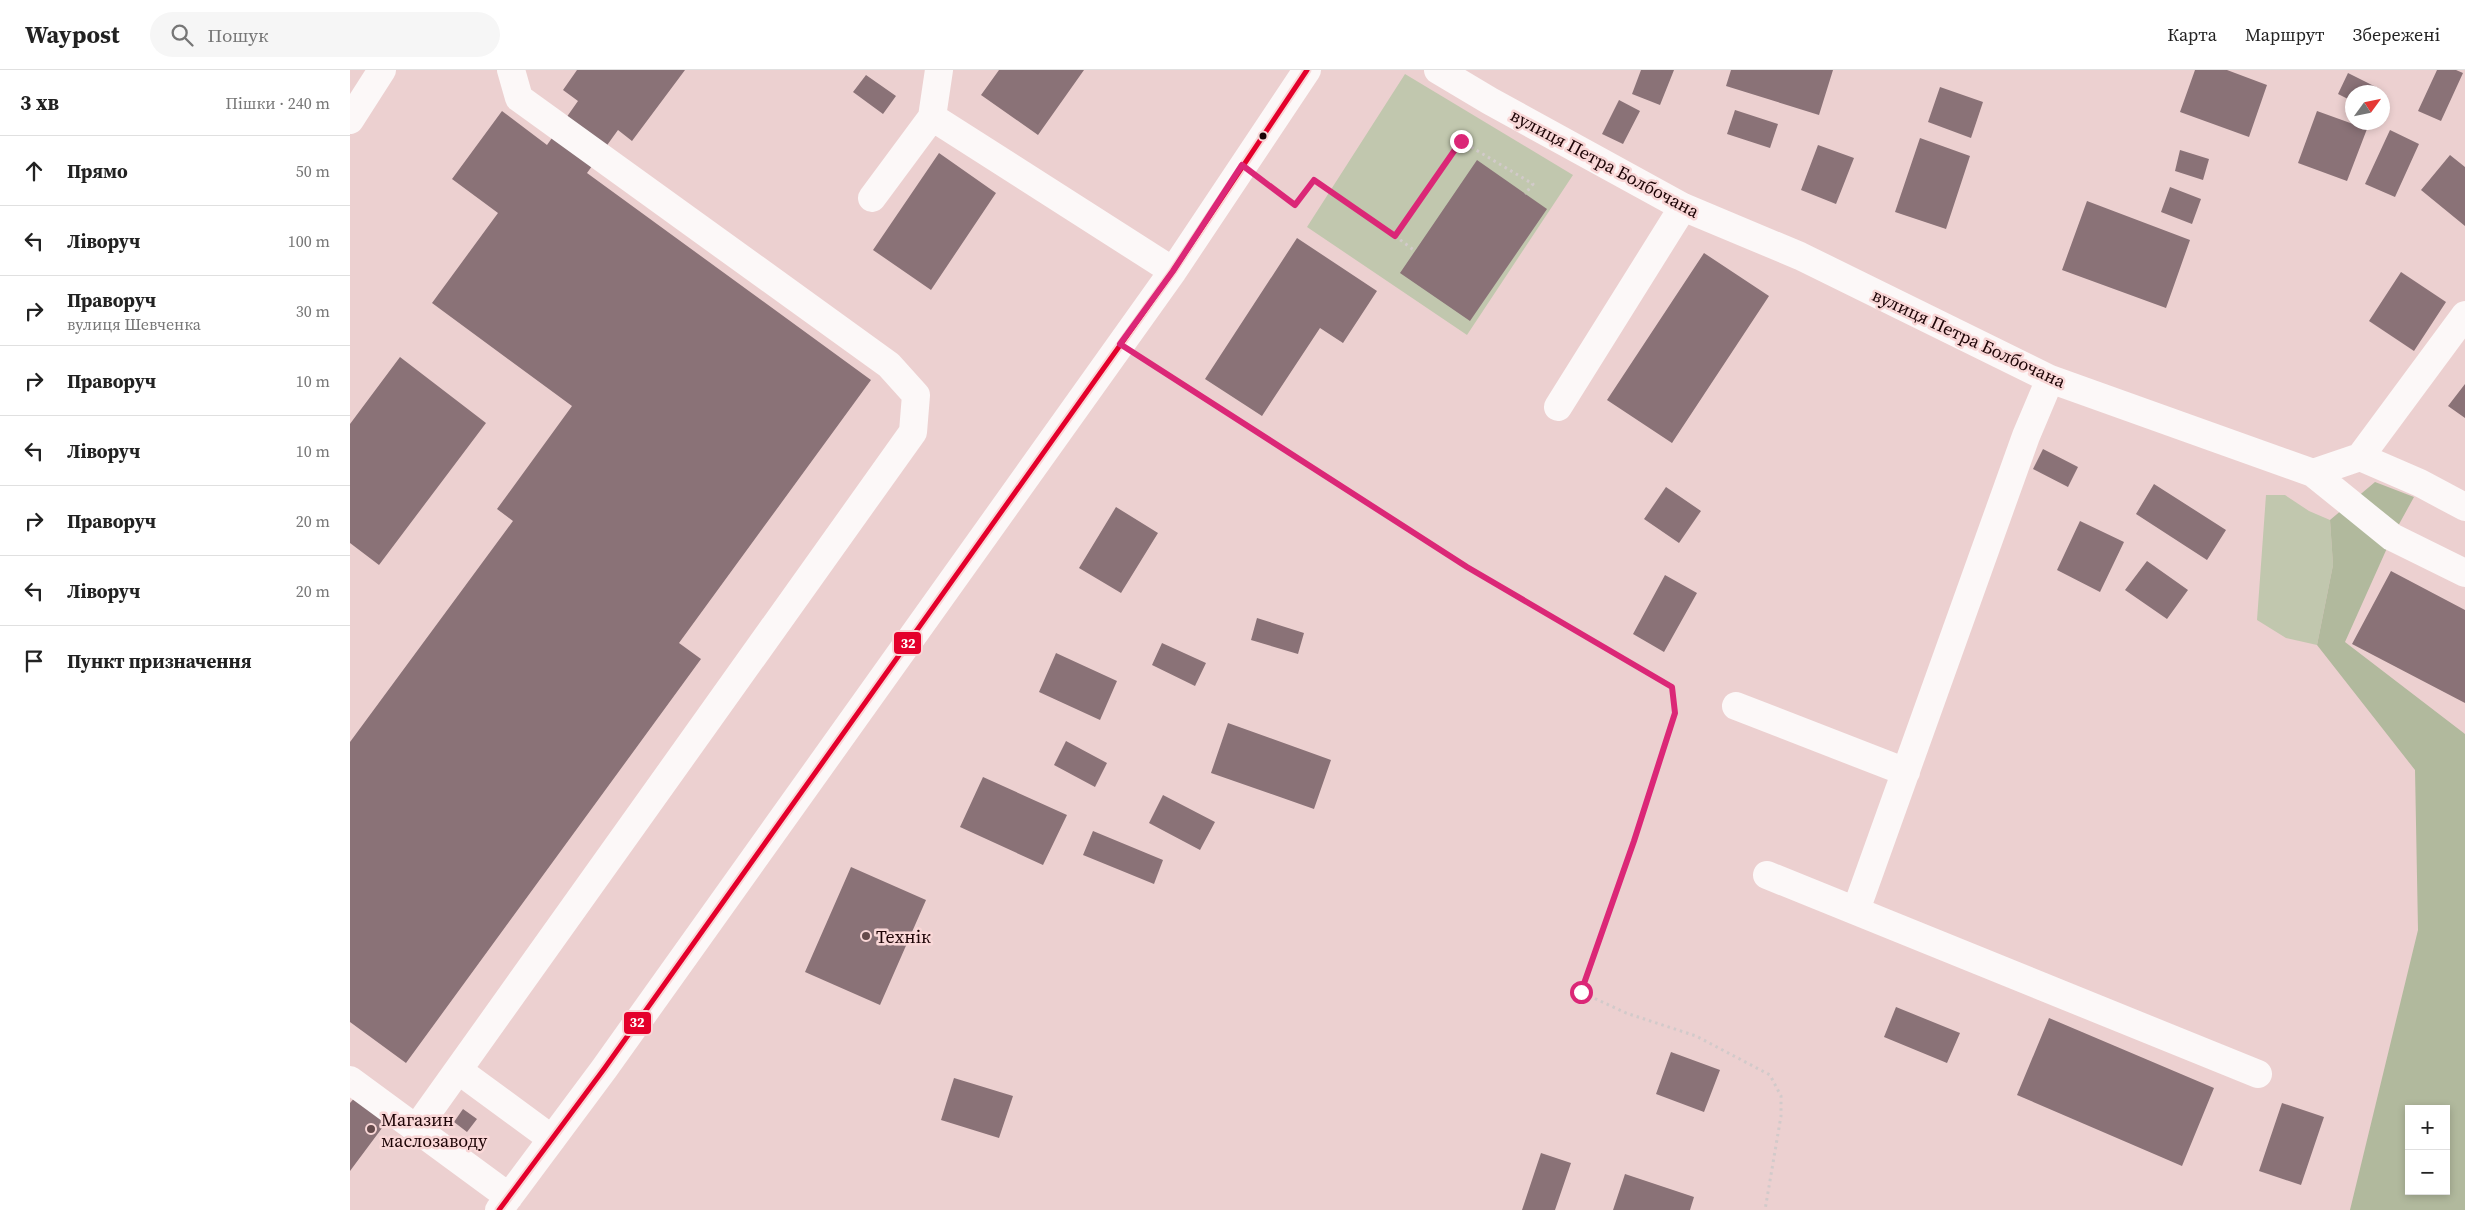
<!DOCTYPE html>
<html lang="uk">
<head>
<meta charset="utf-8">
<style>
  :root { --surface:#fff; --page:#f6f6f6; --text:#222; --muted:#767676; --line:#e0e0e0 }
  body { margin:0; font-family:"Source Serif 4",serif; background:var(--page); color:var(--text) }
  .controls { position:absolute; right:15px; bottom:15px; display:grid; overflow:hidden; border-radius:0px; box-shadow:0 2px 8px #0003 }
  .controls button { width:45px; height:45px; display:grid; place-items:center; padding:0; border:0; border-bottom:1px solid var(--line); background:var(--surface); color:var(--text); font:25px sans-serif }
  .compass { position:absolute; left:1995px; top:15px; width:45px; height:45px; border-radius:50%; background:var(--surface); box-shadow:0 2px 8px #0003; rotate:57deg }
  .stop { position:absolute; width:15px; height:15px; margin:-11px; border:4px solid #db2777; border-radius:50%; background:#fff }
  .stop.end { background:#db2777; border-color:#fff; box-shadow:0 1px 5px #0008 }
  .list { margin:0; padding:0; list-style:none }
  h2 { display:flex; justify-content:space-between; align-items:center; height:65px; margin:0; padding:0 20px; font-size:21px }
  h2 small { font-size:16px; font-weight:400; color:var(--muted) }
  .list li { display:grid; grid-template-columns:32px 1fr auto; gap:15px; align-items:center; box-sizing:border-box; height:70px; padding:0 20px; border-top:1px solid var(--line) }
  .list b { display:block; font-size:19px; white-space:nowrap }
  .list p { margin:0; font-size:16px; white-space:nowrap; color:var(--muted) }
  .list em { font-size:16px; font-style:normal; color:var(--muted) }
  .icon { flex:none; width:28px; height:28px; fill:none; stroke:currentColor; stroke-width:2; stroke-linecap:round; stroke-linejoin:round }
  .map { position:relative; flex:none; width:2115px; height:1140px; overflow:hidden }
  header { display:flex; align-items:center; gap:30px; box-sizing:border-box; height:70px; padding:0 25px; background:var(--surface); border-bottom:1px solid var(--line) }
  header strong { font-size:24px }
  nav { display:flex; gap:28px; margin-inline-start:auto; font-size:18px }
  .search { width:350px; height:45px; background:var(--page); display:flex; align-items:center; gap:12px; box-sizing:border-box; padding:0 18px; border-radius:28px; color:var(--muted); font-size:19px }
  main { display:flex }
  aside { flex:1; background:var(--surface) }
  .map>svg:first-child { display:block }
  .green { fill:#c1c7ae }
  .forest { fill:#b1b99d; fill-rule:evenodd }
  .building { fill:#8a7277 }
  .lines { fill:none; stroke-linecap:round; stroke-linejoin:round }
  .path { stroke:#d2caca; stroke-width:3; stroke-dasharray:2.5 4; stroke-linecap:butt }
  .minor { stroke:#fcf8f8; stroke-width:28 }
  .bus-1-casing { stroke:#f9d7d7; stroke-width:9 }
  .bus-1 { stroke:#e4002b; stroke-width:5 }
  .route { stroke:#db2777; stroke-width:6 }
  .bus-dot { fill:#1c0305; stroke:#f9d7d7; stroke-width:2 }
  .poi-dot { fill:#654b4c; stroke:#f9d7d7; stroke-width:2 }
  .labels { text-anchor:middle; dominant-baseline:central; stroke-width:5; stroke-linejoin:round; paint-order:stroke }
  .street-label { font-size:18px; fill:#1c0305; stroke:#f9d7d7 }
  .poi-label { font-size:18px; fill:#1c0305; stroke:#f9d7d7; text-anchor:start }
  .line-badge { stroke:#f9d7d7; stroke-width:2 }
  .badge-label { font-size:14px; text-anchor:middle; font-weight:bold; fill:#fff }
</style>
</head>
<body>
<header>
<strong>Waypost</strong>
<div class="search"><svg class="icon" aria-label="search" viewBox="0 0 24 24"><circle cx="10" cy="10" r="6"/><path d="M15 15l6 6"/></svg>Пошук</div>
<nav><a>Карта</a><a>Маршрут</a><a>Збережені</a></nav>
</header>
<main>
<aside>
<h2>3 хв<small>Пішки · 240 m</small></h2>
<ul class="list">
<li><svg class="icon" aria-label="ahead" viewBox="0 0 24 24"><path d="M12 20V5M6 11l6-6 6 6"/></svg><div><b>Прямо</b></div><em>50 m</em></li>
<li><svg class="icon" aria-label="left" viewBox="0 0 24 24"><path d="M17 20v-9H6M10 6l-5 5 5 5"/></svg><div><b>Ліворуч</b></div><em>100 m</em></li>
<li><svg class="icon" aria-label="right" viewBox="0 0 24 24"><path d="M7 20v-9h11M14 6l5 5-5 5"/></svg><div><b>Праворуч</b><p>вулиця Шевченка</p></div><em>30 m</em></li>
<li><svg class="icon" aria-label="right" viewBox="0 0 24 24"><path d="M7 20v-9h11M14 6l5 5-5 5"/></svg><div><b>Праворуч</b></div><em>10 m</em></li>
<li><svg class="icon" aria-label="left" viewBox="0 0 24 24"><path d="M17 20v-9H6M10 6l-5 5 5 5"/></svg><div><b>Ліворуч</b></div><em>10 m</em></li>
<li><svg class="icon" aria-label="right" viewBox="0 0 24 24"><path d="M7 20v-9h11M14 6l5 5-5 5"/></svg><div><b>Праворуч</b></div><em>20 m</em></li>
<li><svg class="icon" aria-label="left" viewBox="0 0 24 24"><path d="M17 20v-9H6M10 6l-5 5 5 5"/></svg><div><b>Ліворуч</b></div><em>20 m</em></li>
<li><svg class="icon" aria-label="arrive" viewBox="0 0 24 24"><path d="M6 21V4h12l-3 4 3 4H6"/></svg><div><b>Пункт призначення</b></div></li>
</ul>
</aside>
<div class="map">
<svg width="2115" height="1140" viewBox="0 0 2115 1140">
  <rect width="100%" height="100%" fill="#ecd0d0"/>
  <path class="green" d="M 1055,4 L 1223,105 L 1117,265 L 957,157 Z
    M 1916,425 L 1935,425 L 1959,441 L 1980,450 L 1983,495 L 1967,575 L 1936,568 L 1907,550 Z"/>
  <path class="forest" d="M 2025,412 L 2064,427 L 2042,467 L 1995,572 L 2115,664 L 2115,1140 L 2000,1140 L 2068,860 L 2065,700 L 1967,575 L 1983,495 L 1980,450 ZM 2059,1039 L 2096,1039 L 2096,1121 L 2059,1121 Z"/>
  <path class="building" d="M 227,0 L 335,0 L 282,71 L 268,60 L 237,103 L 521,310 L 329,573 L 351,589 L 56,993 L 0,952 L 0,672 L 163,451 L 147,439 L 222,336 L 82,233 L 148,143 L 102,109 L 152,41 L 197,75 L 228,31 L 213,20 Z
    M 649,0 L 734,0 L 688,65 L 631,25 Z
    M 1291,0 L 1324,0 L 1310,35 L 1282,24 Z
    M 1381,0 L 1483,0 L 1469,45 L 1376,16 Z
    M 1845,0 L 1877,0 L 1917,15 L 1899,67 L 1830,42 Z
    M 2087,0 L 2106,0 L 2113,3 L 2091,51 L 2068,41 Z
    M 1998,3 L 2028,18 L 2026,22 L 2002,22 L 2002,31 L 1988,24 Z
    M 516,5 L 546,26 L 533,44 L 503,22 Z
    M 1590,17 L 1633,32 L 1621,68 L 1578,52 Z
    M 1269,30 L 1290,41 L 1273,74 L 1252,64 Z
    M 1385,40 L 1428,54 L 1420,78 L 1377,64 Z
    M 1967,41 L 2017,59 L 1997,111 L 1948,93 Z
    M 2040,60 L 2069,74 L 2045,127 L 2015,114 Z
    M 1570,68 L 1620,86 L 1596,159 L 1545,142 Z
    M 1468,75 L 1504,88 L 1486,134 L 1451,120 Z
    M 1830,80 L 1859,89 L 1853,110 L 1825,101 Z
    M 589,83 L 646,123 L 581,220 L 523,180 Z
    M 2100,85 L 2115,97 L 2115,156 L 2071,120 Z
    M 1127,90 L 1197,139 L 1120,251 L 1050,203 Z
    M 1820,117 L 1851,129 L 1842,154 L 1811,142 Z
    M 1737,131 L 1840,170 L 1816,238 L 1712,200 Z
    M 947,168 L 1027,221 L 993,273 L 970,258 L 912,346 L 855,309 Z
    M 1354,183 L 1419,226 L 1322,373 L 1257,330 Z
    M 2051,202 L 2096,232 L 2064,281 L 2019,251 Z
    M 50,287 L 136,353 L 29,495 L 0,473 L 0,354 Z
    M 2115,314 L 2115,348 L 2098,336 Z
    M 1693,379 L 1728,397 L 1718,417 L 1683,399 Z
    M 1804,414 L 1876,460 L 1857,490 L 1786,444 Z
    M 1316,417 L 1351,441 L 1329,473 L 1294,449 Z
    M 766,437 L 808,463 L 771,523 L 729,498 Z
    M 1730,451 L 1774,472 L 1750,522 L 1707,500 Z
    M 1797,491 L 1838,520 L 1817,549 L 1775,520 Z
    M 2041,501 L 2115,540 L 2115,633 L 2002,574 Z
    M 1315,505 L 1347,523 L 1314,582 L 1283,564 Z
    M 907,548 L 954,563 L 948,584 L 901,570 Z
    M 812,573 L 856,593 L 845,616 L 802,595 Z
    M 706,583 L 767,611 L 750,650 L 689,622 Z
    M 878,653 L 981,690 L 964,739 L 861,703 Z
    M 716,671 L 757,693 L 745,717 L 704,695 Z
    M 633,707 L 717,745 L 693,795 L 610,757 Z
    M 813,725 L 865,752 L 850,780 L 799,753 Z
    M 743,761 L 813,790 L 804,814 L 733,785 Z
    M 501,797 L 576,830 L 530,935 L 455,902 Z
    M 1546,937 L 1610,963 L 1597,993 L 1534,967 Z
    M 1699,948 L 1864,1018 L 1832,1096 L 1667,1025 Z
    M 1321,982 L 1370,1000 L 1354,1042 L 1306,1024 Z
    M 604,1008 L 663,1026 L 649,1068 L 591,1050 Z
    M 7,1025 L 38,1050 L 0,1101 L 0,1033 Z
    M 1932,1033 L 1974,1047 L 1951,1115 L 1909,1101 Z
    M 113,1039 L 127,1049 L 117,1062 L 104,1052 Z
    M 1191,1083 L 1221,1093 L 1205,1140 L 1172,1140 Z
    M 1275,1104 L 1344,1127 L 1340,1140 L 1263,1140 Z"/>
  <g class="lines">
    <path class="path" d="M 922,118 L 945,135 L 964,110 L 1045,166 L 1111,71 L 1183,114 L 1175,124
      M 1045,166 L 1065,181
      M 802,294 L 1117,497 L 1323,617 L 1325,643 L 1284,771 L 1231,922 L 1276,943 L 1346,966 L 1420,1005 L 1431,1026 L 1431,1046 L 1415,1140"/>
    <path class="minor" d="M 1088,0 L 1140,31 L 1333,137 L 1450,186 L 1700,309 L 1963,403 L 2010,387 L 2115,245
      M 582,47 L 589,0
      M 0,50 L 32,0
      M 522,128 L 582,47 L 823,201
      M 1208,337 L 1333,137
      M 2010,387 L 2070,413 L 2115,437
      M 1963,403 L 2042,467 L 2115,503
      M 1386,636 L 1556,702
      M 1417,805 L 1908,1004
      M 1506,840 L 1676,366 L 1700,309
      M 108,1000 L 202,1069
      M 0,1010 L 159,1127
      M 66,1059 L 563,362 L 566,325 L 539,295 L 169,28 L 161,0
      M 149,1140 L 254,999 L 823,201 L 957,0"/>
    <defs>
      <path id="bus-1" d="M 149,1140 L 254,999 L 823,201 L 957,0"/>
    </defs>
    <use href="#bus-1" class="bus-1-casing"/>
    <use href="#bus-1" class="bus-1"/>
  </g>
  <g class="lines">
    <path class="route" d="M 1111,71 L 1045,166 L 964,110 L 945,135 L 892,95 L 823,201 L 770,274 L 1117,497 L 1322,617 L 1325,643 L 1284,771 L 1231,922"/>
  </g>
  <circle class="bus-dot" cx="913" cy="66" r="4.5"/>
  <g class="poi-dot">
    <circle cx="516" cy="866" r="5"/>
    <circle cx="21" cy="1059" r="5"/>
  </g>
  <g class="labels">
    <g class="street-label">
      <text transform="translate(1255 93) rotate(28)">вулиця Петра Болбочана</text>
      <text transform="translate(1619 268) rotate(25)">вулиця Петра Болбочана</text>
    </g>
    <g class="poi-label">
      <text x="526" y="866">Технік</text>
      <text x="31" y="1049">Магазин<tspan x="31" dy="21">маслозаводу</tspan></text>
    </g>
  </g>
  <g class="line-badge">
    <rect x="543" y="561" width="29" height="24" rx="5" fill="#e4002b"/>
    <rect x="273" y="941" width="29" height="24" rx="5" fill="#e4002b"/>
  </g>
  <g class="badge-label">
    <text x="558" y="578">32</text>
    <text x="287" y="957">32</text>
  </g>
</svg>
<div class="controls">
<button>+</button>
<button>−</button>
</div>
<svg class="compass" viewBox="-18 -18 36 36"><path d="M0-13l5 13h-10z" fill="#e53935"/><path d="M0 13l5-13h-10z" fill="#767676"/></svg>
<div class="stop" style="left:1231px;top:922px"></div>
<div class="stop end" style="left:1111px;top:71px"></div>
</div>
</main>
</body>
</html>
